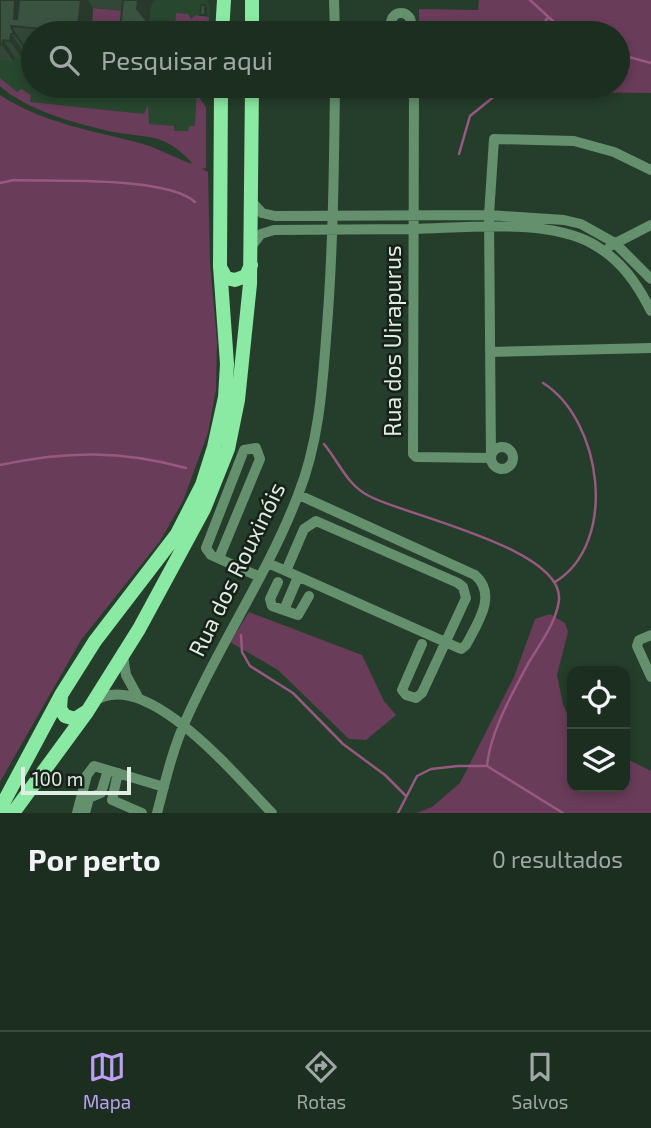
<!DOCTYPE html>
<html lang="pt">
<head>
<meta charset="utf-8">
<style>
  :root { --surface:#1c2e20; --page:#253629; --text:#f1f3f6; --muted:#a0a8a5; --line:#3a4a3e; --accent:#bca0f2 }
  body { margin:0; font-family:"Exo 2",sans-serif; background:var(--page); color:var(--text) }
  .controls { position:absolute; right:21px; bottom:21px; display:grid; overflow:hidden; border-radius:14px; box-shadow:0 4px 10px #0003 }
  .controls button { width:63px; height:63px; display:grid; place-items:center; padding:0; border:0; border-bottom:2px solid var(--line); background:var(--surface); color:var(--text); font:35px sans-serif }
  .scale { position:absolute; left:21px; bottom:18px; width:110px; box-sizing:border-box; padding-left:7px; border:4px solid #dfeee2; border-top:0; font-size:19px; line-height:24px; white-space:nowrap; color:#dfeee2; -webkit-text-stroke:5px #172119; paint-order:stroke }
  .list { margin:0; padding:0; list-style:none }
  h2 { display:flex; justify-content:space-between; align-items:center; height:91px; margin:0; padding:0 28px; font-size:30px }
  h2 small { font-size:23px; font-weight:400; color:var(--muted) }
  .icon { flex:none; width:38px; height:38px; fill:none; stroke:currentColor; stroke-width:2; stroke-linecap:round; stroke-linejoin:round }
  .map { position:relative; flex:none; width:651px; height:813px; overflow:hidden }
  .search { position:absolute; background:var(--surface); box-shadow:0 4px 10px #0003; left:21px; right:21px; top:21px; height:77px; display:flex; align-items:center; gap:18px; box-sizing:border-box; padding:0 24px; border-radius:38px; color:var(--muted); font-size:26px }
  .sheet { height:217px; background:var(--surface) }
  nav { display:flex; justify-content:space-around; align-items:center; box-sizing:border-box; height:98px; border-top:2px solid var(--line); background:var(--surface); font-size:19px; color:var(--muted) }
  nav a { display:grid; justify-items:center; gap:4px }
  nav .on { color:var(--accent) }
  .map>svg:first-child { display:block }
  .built { fill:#28472f }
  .green { fill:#693c59 }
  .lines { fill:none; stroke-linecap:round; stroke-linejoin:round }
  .stream { stroke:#975980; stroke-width:2.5 }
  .minor { stroke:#64906e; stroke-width:10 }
  .major { stroke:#8ae9a2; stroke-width:14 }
  .wall { fill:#324737; fill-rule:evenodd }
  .shaded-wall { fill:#293a2d }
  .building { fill:#3a5340; stroke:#293a2d; stroke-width:2 }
  .labels { text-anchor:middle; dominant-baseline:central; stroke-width:5; stroke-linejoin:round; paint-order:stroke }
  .street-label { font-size:23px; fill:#dfeee2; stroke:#172119 }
</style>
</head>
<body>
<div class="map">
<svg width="651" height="813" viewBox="0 0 651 813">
  <rect width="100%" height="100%" fill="#253d2b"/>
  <path class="built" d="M 0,0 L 207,0 L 210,7 L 208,33 L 33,33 L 33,86 L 200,86 L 200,99 L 206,107 L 206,168 L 196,168 L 178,148 L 160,138 L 107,131 L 33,106 L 7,93 L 0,86 Z"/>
  <path class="green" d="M 479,0 L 651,0 L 651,93 L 420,91 L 420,86 L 618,86 L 618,33 L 419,33 L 419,9 L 478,10 Z
    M 93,8 L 135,12 L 133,33 L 91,33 Z
    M 176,13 L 188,14 L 191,19 L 196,15 L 209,17 L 208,33 L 175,28 Z
    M 0,78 L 17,92 L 21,89 L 31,95 L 30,102 L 144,114 L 148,105 L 149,124 L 174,126 L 174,131 L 188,131 L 189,126 L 195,126 L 197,88 L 192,86 L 200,86 L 200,99 L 206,107 L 206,168 L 202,169 L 208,172 L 210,264 L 217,341 L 216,390 L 208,433 L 183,501 L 160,541 L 81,640 L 0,782 L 0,95 C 42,123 95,131 143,144 C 160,149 177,159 193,164 C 162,129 145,140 105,130 C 71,122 27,110 0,86 Z
    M 249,612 L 362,655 L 384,701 L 396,715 L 366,740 L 349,739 L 278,670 L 230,642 Z
    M 550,614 L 565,623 L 568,632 L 557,675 L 563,704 L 572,726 L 572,787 L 625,787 L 625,758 L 651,771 L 651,813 L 416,813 L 432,807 L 460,783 L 514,677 L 535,619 Z"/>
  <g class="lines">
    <path class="stream" d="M 530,0 L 566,33
      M 538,33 L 548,17
      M 618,54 L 651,63
      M 459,154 L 470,116 L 507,86
      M 0,183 L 14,180 C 55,182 167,176 195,202
      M 543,383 C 602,420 619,543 555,582
      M 324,444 C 339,462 347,485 369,496 C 404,515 564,548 559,600 C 556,623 541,642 529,662 C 513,692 490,732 487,766
      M 0,465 C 66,451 121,450 186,468
      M 241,635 L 242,652 L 250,666 L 293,693 L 343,744 L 385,775 L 406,796
      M 398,813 L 417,776 L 431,769 L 458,766 L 487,766 L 563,813"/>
    <path class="minor" d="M 334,0 L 335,33
      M391 23a10 10 0 1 1 20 0a10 10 0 1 1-20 0Z
      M 414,86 L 413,454 L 416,457 L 491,458 L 489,215 L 494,139 L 574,141 L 614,152 L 651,170
      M 251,201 L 262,213 L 275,216 L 489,215 L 564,220 L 581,224 L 615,243 L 651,279
      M 610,246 L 651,225
      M 251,247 L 261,234 L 274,230 C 320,230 367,229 413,229 C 465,228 546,218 593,244 C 621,260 637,283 651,311
      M 490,352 L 651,348
      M491 458a11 11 0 1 1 22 0a11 11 0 1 1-22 0Z
      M 219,558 L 260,459 L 256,448 L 244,450 L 206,548 L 211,555 L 260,577
      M 268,563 L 461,649 L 466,645 C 477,624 498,595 475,575 L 299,495
      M 286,571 L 304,529 L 316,521 L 458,583 L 463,587 L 466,598 L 422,693 L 416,698 L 406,695 L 402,690 L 422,644
      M 278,582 L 270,599 L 272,606 L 298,615 L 309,596
      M 284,610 L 298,577
      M 651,635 L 639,640 L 637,646 L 651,677
      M 123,656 L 126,675 L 138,697
      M 93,702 C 146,664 239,780 272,813
      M 118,773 L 112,800 L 142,813
      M 77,813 L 87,775 L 94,766 L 164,787
      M 85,813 L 89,798 L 101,793 L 108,770
      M 157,813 C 165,783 172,751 185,722 C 219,644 268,574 298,495 C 318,445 322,393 326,339 C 333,255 334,171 335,86"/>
    <path class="major" d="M 222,33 L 224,0
      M 226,33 L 236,28 L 248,33
      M 252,33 L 252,0
      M 220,267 L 226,278 L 235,280 L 246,276 L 251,265
      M 61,696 L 60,709 L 65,716 L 75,719 L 86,712
      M 0,809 L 61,695 L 95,641 L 177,534 L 202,485 L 214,447 L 225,397 L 227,364 L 220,266 L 221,86
      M 13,813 L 87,712 L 139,629 L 204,509 L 228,449 L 238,400 L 250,284 L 252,86"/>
  </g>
  <path class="wall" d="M 0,0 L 156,0 L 151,6 L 149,24 L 156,33 L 33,33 L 33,44 L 23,43 L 26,51 L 23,51 L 22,58 L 15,57 L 14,62 L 0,60 ZM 93,8 L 122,10 L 120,29 L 92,26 Z
    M 86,86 L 115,86 L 119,93 L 119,98 L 93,95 Z"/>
  <path class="shaded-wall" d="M 15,0 L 28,0 L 26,28 L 14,19 Z
    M 81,0 L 88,0 L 93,8 L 91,33 L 78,25 Z
    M 138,0 L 156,0 L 151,6 L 149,24 L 156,33 L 141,33 L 137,9 Z
    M 205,5 L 207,8 L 207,18 L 205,15 Z
    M 11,26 L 23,43 L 26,51 L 14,34 Z
    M 11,34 L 23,51 L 22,58 L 10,41 Z
    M 3,40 L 15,57 L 14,62 L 2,45 Z
    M 110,86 L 115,86 L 119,93 L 119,98 Z"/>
  <path class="building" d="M 0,0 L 15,0 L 14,19 L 17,19 L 19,0 L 81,0 L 78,25 L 120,29 L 123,0 L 138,0 L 137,9 L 147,21 L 141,29 L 141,33 L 60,33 L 60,31 L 11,26 L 14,34 L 11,34 L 10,41 L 3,40 L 2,45 L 0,45 Z
    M 201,5 L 205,5 L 205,15 L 200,15 Z"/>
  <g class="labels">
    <g class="street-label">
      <text transform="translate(392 341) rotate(-90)">Rua dos Uirapurus</text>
      <text transform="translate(236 569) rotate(-64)">Rua dos Rouxinóis</text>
    </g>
  </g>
</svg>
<div class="controls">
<button><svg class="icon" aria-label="locate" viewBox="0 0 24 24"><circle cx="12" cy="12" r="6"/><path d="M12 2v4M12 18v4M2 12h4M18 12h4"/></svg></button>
<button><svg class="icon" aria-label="layers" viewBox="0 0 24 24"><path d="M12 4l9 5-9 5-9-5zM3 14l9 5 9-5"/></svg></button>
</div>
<div class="scale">100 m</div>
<div class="search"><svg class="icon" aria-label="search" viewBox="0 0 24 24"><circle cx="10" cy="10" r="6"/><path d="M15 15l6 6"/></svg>Pesquisar aqui</div>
</div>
<section class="sheet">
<h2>Por perto<small>0 resultados</small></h2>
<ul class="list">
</ul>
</section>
<nav>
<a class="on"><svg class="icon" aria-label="map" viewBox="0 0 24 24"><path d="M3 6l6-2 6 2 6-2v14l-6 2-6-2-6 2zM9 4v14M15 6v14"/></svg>Mapa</a>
<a><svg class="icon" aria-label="directions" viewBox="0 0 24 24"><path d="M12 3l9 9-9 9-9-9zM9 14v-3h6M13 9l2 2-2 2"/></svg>Rotas</a>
<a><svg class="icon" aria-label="saved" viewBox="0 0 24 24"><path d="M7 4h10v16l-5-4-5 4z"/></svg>Salvos</a>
</nav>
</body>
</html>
